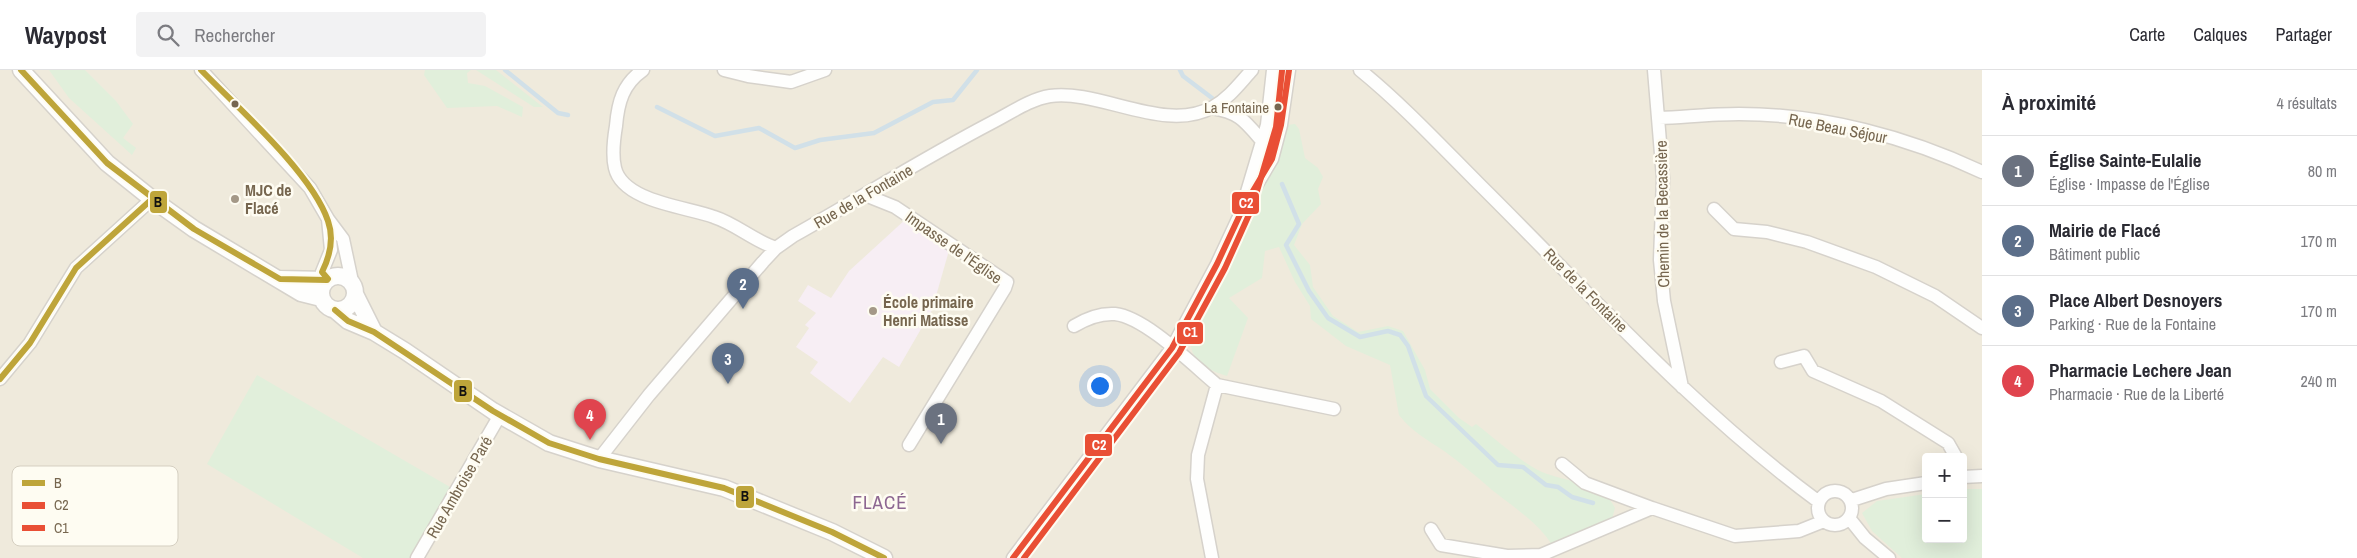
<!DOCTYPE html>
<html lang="fr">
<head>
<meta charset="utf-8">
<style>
  :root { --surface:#fff; --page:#f2f2f3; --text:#2b2b33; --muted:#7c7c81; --line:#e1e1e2; --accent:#615c59 }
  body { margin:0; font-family:"Archivo Narrow",sans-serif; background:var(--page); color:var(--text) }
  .controls { position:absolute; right:15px; bottom:15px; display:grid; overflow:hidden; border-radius:5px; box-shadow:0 5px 20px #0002 }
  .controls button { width:45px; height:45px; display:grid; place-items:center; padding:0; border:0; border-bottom:1px solid var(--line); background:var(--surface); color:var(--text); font:25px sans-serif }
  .you { position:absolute; left:1099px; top:315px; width:18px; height:18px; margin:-12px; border:4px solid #fff; border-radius:50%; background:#1a73e8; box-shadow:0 0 0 8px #1a73e833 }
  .badge { display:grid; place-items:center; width:32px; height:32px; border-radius:50%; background:var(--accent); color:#fff; font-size:16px; font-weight:700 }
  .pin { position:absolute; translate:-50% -41px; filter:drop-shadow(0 1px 2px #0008) }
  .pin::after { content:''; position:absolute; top:26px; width:18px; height:15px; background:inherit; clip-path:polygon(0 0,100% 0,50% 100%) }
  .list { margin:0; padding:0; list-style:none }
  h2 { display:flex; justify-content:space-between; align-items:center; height:65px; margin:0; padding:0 20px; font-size:21px }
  h2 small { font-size:16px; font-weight:400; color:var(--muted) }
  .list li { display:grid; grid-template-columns:32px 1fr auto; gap:15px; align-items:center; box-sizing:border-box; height:70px; padding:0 20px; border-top:1px solid var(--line) }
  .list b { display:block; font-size:19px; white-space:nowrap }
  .list p { margin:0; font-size:16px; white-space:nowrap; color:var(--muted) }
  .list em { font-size:16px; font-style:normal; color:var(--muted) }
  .icon { flex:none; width:28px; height:28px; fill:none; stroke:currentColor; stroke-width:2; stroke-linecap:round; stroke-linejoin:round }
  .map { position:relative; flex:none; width:1982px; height:488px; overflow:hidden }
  header { display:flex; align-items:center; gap:30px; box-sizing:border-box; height:70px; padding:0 25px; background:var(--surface); border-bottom:1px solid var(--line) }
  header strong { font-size:24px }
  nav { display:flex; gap:28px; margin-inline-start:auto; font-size:18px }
  .search { width:350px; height:45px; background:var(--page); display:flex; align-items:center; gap:12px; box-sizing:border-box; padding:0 18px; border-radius:5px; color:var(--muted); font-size:19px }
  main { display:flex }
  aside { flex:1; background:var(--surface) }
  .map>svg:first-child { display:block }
  .residential { fill:#efeadc; fill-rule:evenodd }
  .education { fill:#f7eef4 }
  .green { fill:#e1efdb }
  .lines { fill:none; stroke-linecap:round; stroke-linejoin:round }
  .stream { stroke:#d1e0e8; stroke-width:4.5 }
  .minor-casing { stroke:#d6d2cb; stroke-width:15 }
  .tertiary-casing { stroke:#d6d2cb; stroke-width:19 }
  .minor { stroke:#fefefd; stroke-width:12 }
  .tertiary { stroke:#fefefd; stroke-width:16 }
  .bus-1-casing { stroke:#fefcf2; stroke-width:10 }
  .bus-2-casing { stroke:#fefcf2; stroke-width:10 }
  .bus-3-casing { stroke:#fefcf2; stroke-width:10 }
  .bus-1 { stroke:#bea53a; stroke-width:6 }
  .bus-2 { stroke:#e94f35; stroke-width:6 }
  .bus-3 { stroke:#e94f35; stroke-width:6 }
  .bus-dot { fill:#76664f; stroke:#fefcf2; stroke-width:2 }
  .poi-dot { fill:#a49887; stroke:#fefcf2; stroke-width:2 }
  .labels { text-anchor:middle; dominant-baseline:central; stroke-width:5; stroke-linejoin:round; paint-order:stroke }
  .bus-label { font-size:15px; fill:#76664f; stroke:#fefcf2; text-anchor:end }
  .street-label { font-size:16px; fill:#76664f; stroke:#fefcf2 }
  .poi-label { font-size:16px; font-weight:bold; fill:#76664f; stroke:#fefcf2; text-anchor:start }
  .quarter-label { font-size:19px; letter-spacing:1px; fill:#8d6791; stroke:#fefcf2 }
  .key { fill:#fefcf2; stroke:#d5cfc1; stroke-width:1 }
  .key-label { font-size:14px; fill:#76664f }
  .line-badge { stroke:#fefcf2; stroke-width:2 }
  .badge-label { font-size:14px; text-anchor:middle; font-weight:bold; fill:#fff }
  .pale-badge-label { font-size:14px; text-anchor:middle; font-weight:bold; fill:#111 }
</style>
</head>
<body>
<header>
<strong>Waypost</strong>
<div class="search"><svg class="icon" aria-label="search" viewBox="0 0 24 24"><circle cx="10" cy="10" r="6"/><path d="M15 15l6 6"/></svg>Rechercher</div>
<nav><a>Carte</a><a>Calques</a><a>Partager</a></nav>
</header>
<main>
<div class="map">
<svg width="1982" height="488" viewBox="0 0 1982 488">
  <rect width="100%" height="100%" fill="#f8f6ef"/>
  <path class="residential" d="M 0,0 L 1982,0 L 1982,488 L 0,488 ZM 1926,387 L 1963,387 L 1963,469 L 1926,469 Z"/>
  <path class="education" d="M 907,148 L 950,177 L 932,240 L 899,297 L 883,287 L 850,333 L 810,303 L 818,292 L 796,277 L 809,258 L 805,255 L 816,243 L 798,231 L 808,215 L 831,228 L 849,201 Z"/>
  <path class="green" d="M 49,0 L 85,0 L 116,31 L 133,54 L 123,68 L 136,78 L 132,85 L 69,28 Z
    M 425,0 L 471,0 L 467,3 L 468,13 L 485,16 L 523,37 L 522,47 L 497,36 L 447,38 L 424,5 Z
    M 476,0 L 496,0 L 543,37 L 534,37 Z
    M 1295,54 L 1299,59 L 1305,88 L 1318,98 L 1323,107 L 1318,119 L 1321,134 L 1302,154 L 1294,175 L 1310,195 L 1313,217 L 1333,246 L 1358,262 L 1388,256 L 1403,261 L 1425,300 L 1430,319 L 1459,348 L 1472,357 L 1476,354 C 1493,367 1523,394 1542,402 C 1565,412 1603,412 1615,438 L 1612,449 L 1552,475 C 1539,453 1512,436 1492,420 C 1477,407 1461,393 1444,381 C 1428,370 1412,362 1399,345 L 1390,295 L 1346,276 L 1311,249 L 1310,236 L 1295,212 L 1279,177 L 1265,181 L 1262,208 L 1229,228 L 1248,248 L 1227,306 C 1209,301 1189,291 1191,270 L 1240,176 L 1251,135 L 1287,55 Z
    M 257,305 L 450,417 L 410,488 L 363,488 L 207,394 Z
    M 1963,419 L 1982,419 L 1982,488 L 1902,488 L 1872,461 L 1862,443 L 1877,431 L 1926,424 L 1926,469 L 1963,469 Z"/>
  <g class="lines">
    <path class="stream" d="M 505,0 L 558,43 L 568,45
      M 1180,0 L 1183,6 L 1212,28
      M 657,37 L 715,66 L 759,58 L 795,78 L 820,70 L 874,63 L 933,32 L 953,30 L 977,0
      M 1282,114 L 1299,154 L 1286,175 L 1309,221 L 1328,248 L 1360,267 L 1388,261 L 1400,265 L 1408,276 L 1426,326 L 1498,395 L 1523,397 L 1546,415 L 1558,417 L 1572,427 L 1593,433"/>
    <defs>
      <path id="minor" d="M 201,0 L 310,118 L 328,149 L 343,169 L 353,216
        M 643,0 C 623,14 618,32 616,56 C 614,68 612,86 615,98 C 623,132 688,137 714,147 C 736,154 754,171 776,178
        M 724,0 L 748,6 L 791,12 L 825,0
        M 1360,0 C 1403,35 1441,76 1480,115 C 1590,224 1694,340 1819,432
        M 1654,0 L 1663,108 L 1660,190 L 1664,231 L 1682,317
        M 1212,38 C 1239,42 1245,51 1262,71
        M 1659,48 C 1685,47 1712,44 1739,44 C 1822,44 1908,67 1982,102
        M 1247,122 L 1267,55 L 1273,0
        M 865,125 L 895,137 L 1007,212 L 1005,218 L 909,375
        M 1714,139 L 1734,159 L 1767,162 L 1807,172 L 1876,197 L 1935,226 L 1982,258
        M 328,149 L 331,180 L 322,202 L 328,209
        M 1074,256 C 1087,248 1100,243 1115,244 C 1145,247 1193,295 1217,315 L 1198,385 L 1197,409 L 1212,488
        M 1781,292 L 1804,286 L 1813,301 L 1881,331 L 1948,373 L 1956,387
        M 0,309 L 30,273 L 76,198 L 152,129
        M 1217,315 L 1334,339
        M 599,389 L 649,325 L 763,192 L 776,178 L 793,166 C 859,129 924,88 991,53 C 1009,44 1030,29 1050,26 C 1100,19 1165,64 1213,37 C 1229,28 1240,13 1252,0
        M 1562,394 L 1585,413 L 1652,438
        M 1963,407 L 1982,406
        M1818 438a17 17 0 1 1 34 0a17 17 0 1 1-34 0Z
        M 1852,430 L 1886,419 L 1926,413
        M 1849,448 L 1865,468 L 1889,488
        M 1431,459 L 1441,475 L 1507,486 L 1541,485 L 1652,438 L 1735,466 L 1799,461 L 1824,451
        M 417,488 L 500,345
        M 1013,488 L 1172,278 L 1217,194 L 1244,136 L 1272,89 L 1281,55 L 1289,0"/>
      <path id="tertiary" d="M 21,0 L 107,93 L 152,129 L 194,159 L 301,223 L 321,228
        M321 223a17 17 0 1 1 34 0a17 17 0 1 1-34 0Z
        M 280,209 L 327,210
        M 355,224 L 374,262
        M 335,240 L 348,251 L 374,262 L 405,281 L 493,341 L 549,373 L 599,389 L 724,418 L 832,462 L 884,488"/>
    </defs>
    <use href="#minor" class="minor-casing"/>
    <use href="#tertiary" class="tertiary-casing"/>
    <use href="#minor" class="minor"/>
    <use href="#tertiary" class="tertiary"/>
    <defs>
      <path id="bus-1" d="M 21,0 L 107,93 L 194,159 L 280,209 L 327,210
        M 201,0 C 237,37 312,103 328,151 C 334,168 330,186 322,202 L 328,209
        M 335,240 L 348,251 L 374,262 L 493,341 L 549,373 L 599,389 L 724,418 L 832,462 L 884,488
        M 0,309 L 30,273 L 76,198 L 152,129"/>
      <path id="bus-2" d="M 1013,488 L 1172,278 L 1217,194 L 1244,136 L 1272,89 L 1281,55 L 1289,0"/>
      <path id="bus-3" d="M 1024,488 L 1179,283 L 1225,198 L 1252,138 L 1276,57 L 1282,1"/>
    </defs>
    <use href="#bus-1" class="bus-1-casing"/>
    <use href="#bus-2" class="bus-2-casing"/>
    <use href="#bus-3" class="bus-3-casing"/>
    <use href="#bus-1" class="bus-1"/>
    <use href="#bus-2" class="bus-2"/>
    <use href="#bus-3" class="bus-3"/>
  </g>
  <g class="bus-dot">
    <circle cx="235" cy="34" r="4.5"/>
    <circle cx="1278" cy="37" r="4.5"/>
  </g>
  <g class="poi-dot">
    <circle cx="235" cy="129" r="5"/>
    <circle cx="873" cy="241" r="5"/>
  </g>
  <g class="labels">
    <g class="bus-label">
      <text x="1269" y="37">La Fontaine</text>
    </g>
    <g class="street-label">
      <text transform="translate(1838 58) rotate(11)">Rue Beau Séjour</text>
      <text transform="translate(863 126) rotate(-30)">Rue de la Fontaine</text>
      <text transform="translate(1662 144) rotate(-91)">Chemin de la Becassière</text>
      <text transform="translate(954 177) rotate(35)">Impasse de l'Église</text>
      <text transform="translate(1586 220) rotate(45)">Rue de la Fontaine</text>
      <text transform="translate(459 417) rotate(-60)">Rue Ambroise Paré</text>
    </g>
    <g class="poi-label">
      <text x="245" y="120">MJC de<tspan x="245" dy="18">Flacé</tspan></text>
      <text x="883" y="232">École primaire<tspan x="883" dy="18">Henri Matisse</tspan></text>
    </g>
    <g class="quarter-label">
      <text x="880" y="432">FLACÉ</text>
    </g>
  </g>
  <rect x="12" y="396" width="166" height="80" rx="8" class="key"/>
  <rect x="22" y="410" width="23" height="6" fill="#bea53a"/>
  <rect x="22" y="432" width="23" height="7" fill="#e94f35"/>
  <rect x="22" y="455" width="23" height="6" fill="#e94f35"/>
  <g class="key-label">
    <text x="54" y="418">B</text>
    <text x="54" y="440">C2</text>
    <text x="54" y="463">C1</text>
  </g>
  <g class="line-badge">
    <rect x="149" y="120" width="19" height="24" rx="5" fill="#bea53a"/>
    <rect x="1231" y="121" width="29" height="24" rx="5" fill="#e94f35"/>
    <rect x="1176" y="251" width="28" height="24" rx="5" fill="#e94f35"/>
    <rect x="453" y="309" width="20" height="24" rx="5" fill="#bea53a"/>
    <rect x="1084" y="363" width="29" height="24" rx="5" fill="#e94f35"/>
    <rect x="735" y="415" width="20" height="24" rx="5" fill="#bea53a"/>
  </g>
  <g class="badge-label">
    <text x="1246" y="138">C2</text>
    <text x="1190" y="267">C1</text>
    <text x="1099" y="380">C2</text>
  </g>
  <g class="pale-badge-label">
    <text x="158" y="137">B</text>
    <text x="463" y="326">B</text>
    <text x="745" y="431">B</text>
  </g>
</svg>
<div class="controls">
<button>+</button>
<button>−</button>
</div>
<div class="you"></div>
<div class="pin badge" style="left:941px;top:374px;background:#6b7280">1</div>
<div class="pin badge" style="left:743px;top:239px;background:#5c6f8a">2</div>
<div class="pin badge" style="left:728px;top:314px;background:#5c6f8a">3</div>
<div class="pin badge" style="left:590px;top:370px;background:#e0444e">4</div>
</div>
<aside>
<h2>À proximité<small>4 résultats</small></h2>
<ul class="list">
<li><span class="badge" style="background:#6b7280">1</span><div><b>Église Sainte-Eulalie</b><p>Église · Impasse de l'Église</p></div><em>80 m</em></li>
<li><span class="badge" style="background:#5c6f8a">2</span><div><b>Mairie de Flacé</b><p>Bâtiment public</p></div><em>170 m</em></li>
<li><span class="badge" style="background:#5c6f8a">3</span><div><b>Place Albert Desnoyers</b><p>Parking · Rue de la Fontaine</p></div><em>170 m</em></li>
<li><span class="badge" style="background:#e0444e">4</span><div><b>Pharmacie Lechere Jean</b><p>Pharmacie · Rue de la Liberté</p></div><em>240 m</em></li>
</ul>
</aside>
</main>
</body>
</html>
